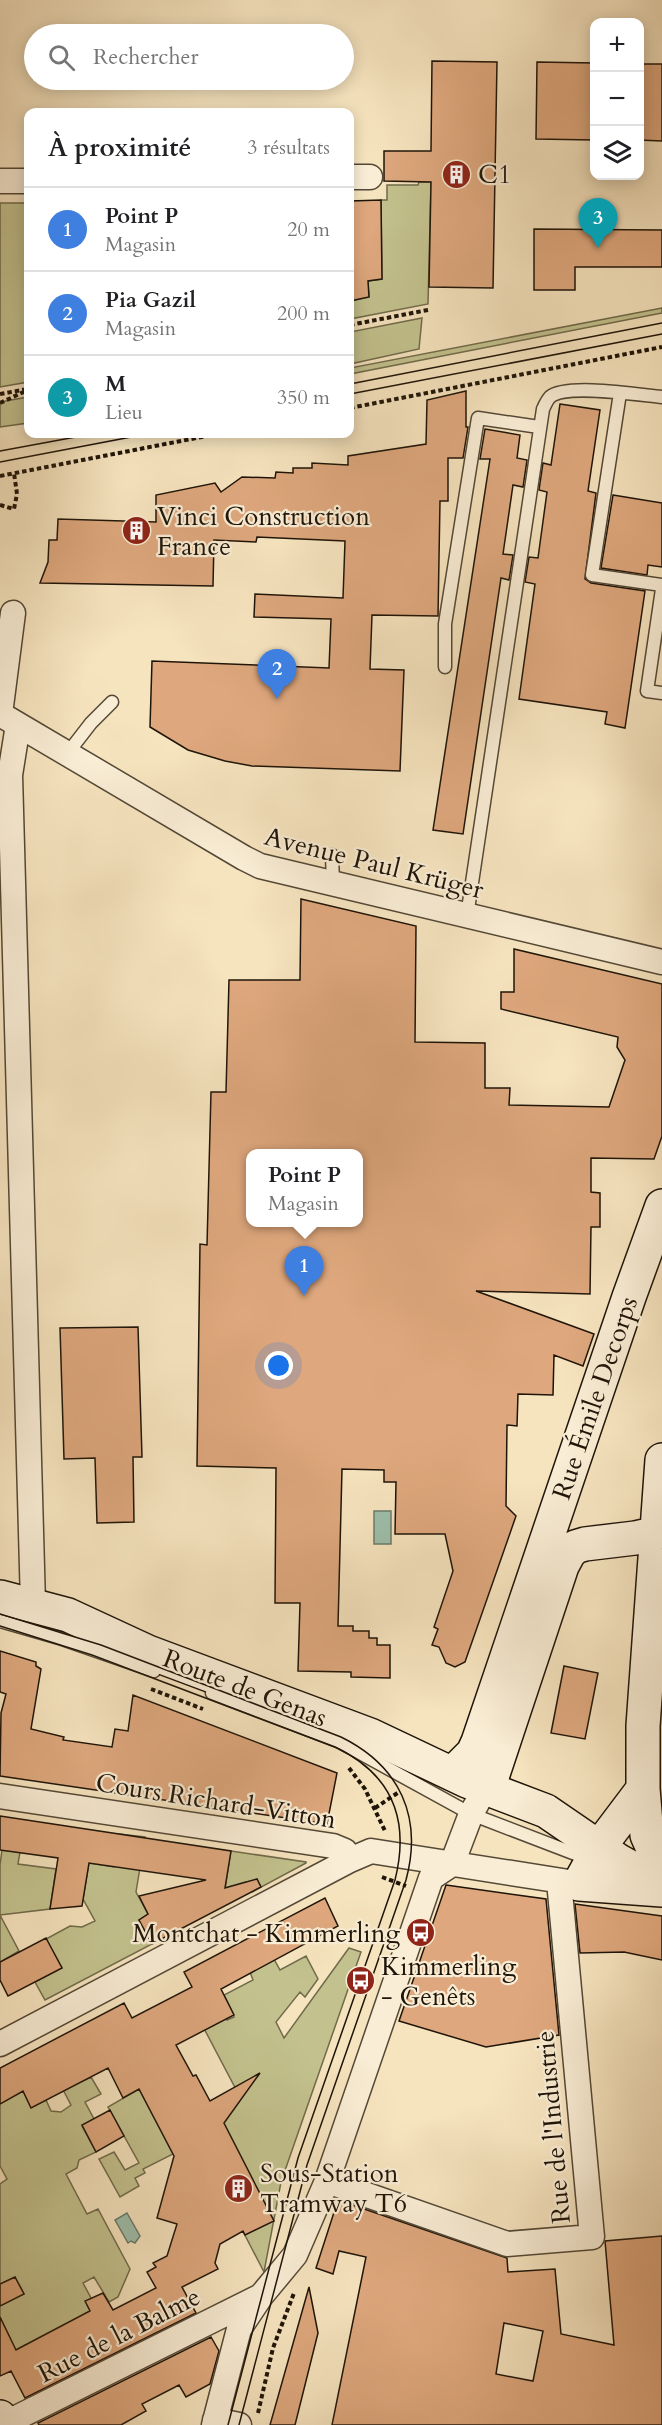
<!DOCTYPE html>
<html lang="fr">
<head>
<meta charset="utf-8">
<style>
  :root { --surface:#fff; --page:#f6f6f6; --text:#202124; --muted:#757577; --line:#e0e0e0; --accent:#b45309 }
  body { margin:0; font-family:Cardo,serif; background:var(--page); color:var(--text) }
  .controls { position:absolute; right:18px; top:18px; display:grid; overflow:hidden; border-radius:12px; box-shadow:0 3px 15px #0003 }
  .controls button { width:54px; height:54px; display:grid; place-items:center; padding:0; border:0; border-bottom:2px solid var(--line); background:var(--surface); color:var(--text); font:30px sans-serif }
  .you { position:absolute; left:279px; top:1366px; width:21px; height:21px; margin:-15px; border:4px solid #fff; border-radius:50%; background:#1a73e8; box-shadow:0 0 0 9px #1a73e833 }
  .badge { display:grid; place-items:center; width:39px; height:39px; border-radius:50%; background:var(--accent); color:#fff; font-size:20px; font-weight:700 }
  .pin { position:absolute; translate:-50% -50px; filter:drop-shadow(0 2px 3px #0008) }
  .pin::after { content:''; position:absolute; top:32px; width:21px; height:18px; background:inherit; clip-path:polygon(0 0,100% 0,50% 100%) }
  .popup { position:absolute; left:246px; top:1149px; width:117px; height:78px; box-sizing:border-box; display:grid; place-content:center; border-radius:12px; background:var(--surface); filter:drop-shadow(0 2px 4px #0005); font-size:20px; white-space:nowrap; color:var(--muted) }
  .popup b { font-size:22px; color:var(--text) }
  .popup::after { content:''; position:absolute; left:50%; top:100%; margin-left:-12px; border:12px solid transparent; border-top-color:var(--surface) }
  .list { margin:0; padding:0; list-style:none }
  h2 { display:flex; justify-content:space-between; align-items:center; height:78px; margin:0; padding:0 24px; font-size:26px }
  h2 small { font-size:20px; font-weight:400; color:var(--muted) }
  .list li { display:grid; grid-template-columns:39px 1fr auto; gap:18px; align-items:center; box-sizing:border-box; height:84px; padding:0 24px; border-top:2px solid var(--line) }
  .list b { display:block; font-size:22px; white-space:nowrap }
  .list p { margin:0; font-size:20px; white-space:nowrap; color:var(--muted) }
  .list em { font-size:20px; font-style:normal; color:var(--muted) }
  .icon { flex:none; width:33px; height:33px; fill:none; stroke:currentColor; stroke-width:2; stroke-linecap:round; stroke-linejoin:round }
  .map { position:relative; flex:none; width:662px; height:2425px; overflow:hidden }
  .search { position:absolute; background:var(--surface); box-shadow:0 3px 15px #0003; left:24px; top:24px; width:330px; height:66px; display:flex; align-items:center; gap:15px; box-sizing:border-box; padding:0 21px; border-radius:33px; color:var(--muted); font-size:22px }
  .panel { position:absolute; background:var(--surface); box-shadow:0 3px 15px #0003; left:24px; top:108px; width:330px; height:330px; border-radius:12px }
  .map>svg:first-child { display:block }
  .green { fill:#c3c28e; stroke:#706b4b; stroke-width:1.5 }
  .water { fill:#9dbfac; stroke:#6a7b6a; stroke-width:1.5 }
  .building { fill:#dea77d; stroke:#1e1408; stroke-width:1.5; fill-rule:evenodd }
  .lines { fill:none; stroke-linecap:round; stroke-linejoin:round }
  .lane-casing { stroke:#544836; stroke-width:15 }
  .street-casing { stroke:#544836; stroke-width:27 }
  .secondary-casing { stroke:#1e1408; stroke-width:36 }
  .path { stroke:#1e1408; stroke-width:4; stroke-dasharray:4.5 3; stroke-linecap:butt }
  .lane { stroke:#f9edd5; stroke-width:12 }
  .street { stroke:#f9edd5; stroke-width:24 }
  .secondary { stroke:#f9edd5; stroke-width:33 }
  .tram { stroke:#1e1408; stroke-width:1.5 }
  .labels { text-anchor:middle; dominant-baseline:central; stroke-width:4.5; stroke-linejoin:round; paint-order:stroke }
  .poi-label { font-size:26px; fill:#1e1408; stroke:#f9edd5; text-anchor:start }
  .street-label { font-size:26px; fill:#1e1408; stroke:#f9edd5 }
</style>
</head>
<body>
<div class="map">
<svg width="662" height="2425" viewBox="0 0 662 2425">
  <rect width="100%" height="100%" fill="#f6e4bf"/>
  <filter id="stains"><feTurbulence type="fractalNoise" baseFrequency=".00333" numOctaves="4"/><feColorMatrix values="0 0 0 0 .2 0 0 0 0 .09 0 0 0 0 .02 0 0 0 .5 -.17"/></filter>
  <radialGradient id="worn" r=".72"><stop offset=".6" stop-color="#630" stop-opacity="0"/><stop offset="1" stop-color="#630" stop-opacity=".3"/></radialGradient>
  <path class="green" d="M 419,182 L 431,182 L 428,304 L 350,319 L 350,301 L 369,297 L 368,281 L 382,279 L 381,200 L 387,200 L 387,185 L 418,185 Z
    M 0,203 L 28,203 L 28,382 L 0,387 Z
    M 662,308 L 662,313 L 350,374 L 350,368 Z
    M 422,318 L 419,349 L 350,364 L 350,332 Z
    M 28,397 L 28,423 L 0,427 L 0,402 Z
    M 119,1834 L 145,1837 L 136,1892 L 148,1914 L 139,1920 L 152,1944 L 45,2000 L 35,1982 L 62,1968 L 46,1939 L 70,1926 L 82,1927 L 95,1921 L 83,1899 L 89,1863 L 114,1867 Z
    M 2,1850 L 20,1852 L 18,1864 L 56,1869 L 50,1909 L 0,1915 L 0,1865 Z
    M 231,1851 L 306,1862 L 306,1863 L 252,1892 L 246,1882 L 225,1888 Z
    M 0,1915 L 19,1951 L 0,1962 Z
    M 349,1948 L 361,1952 L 281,2182 L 264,2272 L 204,2156 L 211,2141 L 241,2099 L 199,2019 L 220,2009 L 227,2020 L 234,2017 L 224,1995 L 253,1980 L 250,1972 L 274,1959 L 280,1970 L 306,1956 L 318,1979 L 305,1997 L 300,1992 L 276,2022 L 284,2038 Z
    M 91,2077 L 101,2094 L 85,2102 L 94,2119 L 82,2126 L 96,2152 L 79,2160 L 77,2168 L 66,2174 L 87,2214 L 98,2209 L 130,2269 L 118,2297 L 109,2302 L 94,2277 L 83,2283 L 91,2298 L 90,2311 L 6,2355 L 10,2338 L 0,2317 L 0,2306 L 24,2294 L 15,2277 L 0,2284 L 0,2184 L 7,2179 L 0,2166 L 0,2104 L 23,2091 L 31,2107 L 46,2100 L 51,2111 L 61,2112 L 71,2105 L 61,2086 L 74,2085 Z
    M 139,2089 L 173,2154 L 143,2169 L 145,2173 L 135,2178 L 139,2186 L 120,2197 L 99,2159 L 114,2152 L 125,2170 L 139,2163 L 108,2107 Z"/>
  <path class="water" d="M 374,1511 L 391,1511 L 391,1544 L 374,1544 Z
    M 127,2213 L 140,2236 L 135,2243 L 131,2241 L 128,2243 L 115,2220 Z"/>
  <path class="building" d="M 432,61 L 497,62 L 493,288 L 429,287 L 431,182 L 384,181 L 384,151 L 431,151 Z
    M 537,62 L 594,63 L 594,140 L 536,139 Z
    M 639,64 L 662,64 L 662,141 L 639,140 Z
    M 381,200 L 382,279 L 368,281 L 369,297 L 350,301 L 350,201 Z
    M 534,229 L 662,230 L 662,267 L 575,267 L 575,290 L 534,290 Z
    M 466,391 L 466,427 L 468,427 L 463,458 L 448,458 L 448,501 L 440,501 L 438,616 L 372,615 L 370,669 L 404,670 L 400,771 L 252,766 L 225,761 L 188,750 L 150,727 L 152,661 L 329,668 L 331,619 L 254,617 L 255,594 L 343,598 L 345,541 L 257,537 L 256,542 L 214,540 L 213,586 L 40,583 L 48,562 L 49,540 L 57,540 L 58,519 L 156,522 L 156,495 L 215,483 L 221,492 L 242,477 L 275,478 L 276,472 L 293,473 L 293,468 L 312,468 L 312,463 L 348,465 L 348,456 L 426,444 L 427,400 Z
    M 560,404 L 600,410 L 588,491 L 596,493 L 585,579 L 591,583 L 645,591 L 625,728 L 605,724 L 607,712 L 519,699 L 535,584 L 525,582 L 529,557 L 538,558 L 547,492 L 539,490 L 543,463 L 551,465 Z
    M 485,429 L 520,435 L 517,458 L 527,460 L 523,487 L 513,485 L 503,554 L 513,555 L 509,580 L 501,578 L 463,834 L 433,830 L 490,459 L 480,459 Z
    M 613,495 L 662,503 L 662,567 L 648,565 L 647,575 L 601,568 Z
    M 301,899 L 416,926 L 415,1042 L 485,1043 L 485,1088 L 510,1088 L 509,1105 L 609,1107 L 625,1060 L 617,1047 L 618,1037 L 501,1009 L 501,992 L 514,992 L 514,949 L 662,984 L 662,1136 L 654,1159 L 591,1158 L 591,1192 L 600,1193 L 600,1227 L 591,1227 L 590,1294 L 476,1291 L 594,1334 L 583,1366 L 554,1355 L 553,1395 L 518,1394 L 517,1426 L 507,1425 L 506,1506 L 516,1516 L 465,1662 L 455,1667 L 446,1663 L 439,1647 L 432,1645 L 438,1629 L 434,1627 L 453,1571 L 445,1534 L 395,1534 L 396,1482 L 384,1482 L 384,1470 L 342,1469 L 338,1626 L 353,1626 L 353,1631 L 369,1631 L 369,1638 L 377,1638 L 377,1645 L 390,1645 L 390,1678 L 351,1677 L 351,1672 L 298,1671 L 300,1603 L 275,1603 L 276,1468 L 197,1466 L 200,1244 L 207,1245 L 211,1092 L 226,1092 L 229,980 L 300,980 ZM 250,1154 L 358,1154 L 358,1222 L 250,1222 Z
    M 138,1327 L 142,1457 L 133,1457 L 134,1522 L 97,1523 L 95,1458 L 64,1459 L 60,1328 Z
    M 0,1651 L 36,1662 L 36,1666 L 41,1669 L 31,1729 L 64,1737 L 63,1740 L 112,1747 L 115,1729 L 128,1731 L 133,1695 L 337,1773 L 327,1824 L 0,1776 L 1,1713 L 6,1694 L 0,1692 Z
    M 564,1666 L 598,1673 L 585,1739 L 551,1733 Z
    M 0,1816 L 231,1851 L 225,1888 L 257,1879 L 261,1887 L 152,1944 L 139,1920 L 148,1914 L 139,1896 L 206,1880 L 89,1863 L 82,1906 L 50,1909 L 58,1858 L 0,1850 Z
    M 446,1885 L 546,1899 L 559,2035 L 486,2047 L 399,2021 Z
    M 325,1898 L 338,1926 L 221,1989 L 234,2015 L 176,2045 L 193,2076 L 196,2075 L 210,2101 L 260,2073 L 224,2123 L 274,2221 L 245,2235 L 243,2231 L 220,2244 L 215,2263 L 218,2269 L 182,2287 L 196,2313 L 25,2398 L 11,2371 L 0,2376 L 0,2317 L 16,2350 L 90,2311 L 85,2301 L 103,2293 L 113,2310 L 156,2288 L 147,2272 L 156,2267 L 153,2263 L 167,2256 L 177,2224 L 157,2218 L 174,2156 L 139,2089 L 123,2098 L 108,2068 L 31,2108 L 23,2091 L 0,2104 L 0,2068 L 124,2003 L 132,2018 L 192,1987 L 184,1972 Z
    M 575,1904 L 662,1916 L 662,1960 L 624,1952 L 580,1953 Z
    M 46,1938 L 62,1968 L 8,1996 L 0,1980 L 0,1962 Z
    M 110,2110 L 124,2136 L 96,2152 L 82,2125 Z
    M 338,2200 L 507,2258 L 508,2272 L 555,2269 L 561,2334 L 614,2345 L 605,2241 L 662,2236 L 662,2425 L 332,2425 L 366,2257 L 339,2251 L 333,2274 L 316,2268 ZM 504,2323 L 543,2331 L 533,2381 L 496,2374 Z
    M 15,2277 L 24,2294 L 0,2306 L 0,2284 Z
    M 309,2287 L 318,2333 L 295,2425 L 270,2425 Z
    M 211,2337 L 219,2351 L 210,2384 L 186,2397 L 179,2385 L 142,2404 L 146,2411 L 121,2425 L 39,2425 L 38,2423 Z"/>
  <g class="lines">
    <defs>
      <path id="lane" d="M 620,393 L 592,575 L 662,585
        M 662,589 L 647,691 L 662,693
        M 445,667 L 445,624 L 478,418 L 539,427
        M 67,754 L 91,723 L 112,702
        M 332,855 L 333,883
        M 467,916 L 543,409 C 545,405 547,400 550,397 C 566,383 640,395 662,397
        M 0,1621 L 59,1638 L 154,1671
        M 212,1693 L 340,1742 L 471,1814 L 591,1860"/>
      <path id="street" d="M 350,177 L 370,177
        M 0,181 L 28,181
        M 0,714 L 244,858 L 260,866 L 662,962
        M 0,714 L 13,613
        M 18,725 L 10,775 L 33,1604
        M 0,1796 L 333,1846 L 345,1851 L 350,1860
        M 452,1864 L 471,1814 L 486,1787
        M 0,2044 L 350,1860 L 371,1851 L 575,1883
        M 327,2181 L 507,2244 L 592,2237 L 559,1881
        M 215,2420 L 239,2425
        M 2,2425 L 261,2296
        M 214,2425 L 239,2329 L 261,2296 L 295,2255 L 327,2181 L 431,1878 L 452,1864"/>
      <path id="secondary" d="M 662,1460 L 643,1726 L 643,1789 L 647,1835 L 662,1869
        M 0,1597 L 68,1615 L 148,1652 L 370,1735 L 467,1781 L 546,1811 L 619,1861 L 662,1885
        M 453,1773 L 473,1753 L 478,1742 L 629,1297 L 662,1206
        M 486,1787 L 492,1777 L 562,1566 L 569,1553 L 575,1547 L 585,1544 L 635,1538 L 657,1533
        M 643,1789 L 600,1846 L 579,1884 L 662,1890
        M 0,2417 L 4,2425"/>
    </defs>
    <use href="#lane" class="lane-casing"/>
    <use href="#street" class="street-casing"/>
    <use href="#secondary" class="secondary-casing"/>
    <path class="path" d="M 350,325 L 428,310
      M 0,394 L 28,389
      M 0,403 L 28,390
      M 350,408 L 662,347
      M 0,476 L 217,434
      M 0,505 L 14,509 L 17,494 L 14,473
      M 151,1689 L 203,1709
      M 349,1768 L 365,1789 L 385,1831
      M 375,1808 L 399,1792
      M 382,1877 L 406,1886
      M 258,2413 L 273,2348 L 294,2293"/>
    <use href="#lane" class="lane"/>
    <use href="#street" class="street"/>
    <use href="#secondary" class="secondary"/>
    <path class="tram" d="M 350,384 L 662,323
      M 350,394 L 662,334
      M 0,451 L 92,434
      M 0,462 L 147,434
      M 0,1614 L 101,1645 L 341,1737 C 400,1766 423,1817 406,1880 L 307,2165 L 239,2425
      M 0,1626 L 92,1655 L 335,1747 C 392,1774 410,1820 395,1880 L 298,2158 L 228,2425"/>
  </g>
  <defs>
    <symbol id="building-disc" viewBox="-11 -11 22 22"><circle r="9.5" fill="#8f2418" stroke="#f9edd5"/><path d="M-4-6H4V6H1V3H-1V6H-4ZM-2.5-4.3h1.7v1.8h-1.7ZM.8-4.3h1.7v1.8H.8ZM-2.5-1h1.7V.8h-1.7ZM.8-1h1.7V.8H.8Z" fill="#fff"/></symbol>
    <symbol id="bus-disc" viewBox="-11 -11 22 22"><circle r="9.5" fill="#8f2418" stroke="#f9edd5"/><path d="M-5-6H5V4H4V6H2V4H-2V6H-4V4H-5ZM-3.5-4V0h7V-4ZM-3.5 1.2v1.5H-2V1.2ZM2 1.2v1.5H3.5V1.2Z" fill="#fff"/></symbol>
  </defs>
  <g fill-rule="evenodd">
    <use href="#building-disc" x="440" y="158" width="33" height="33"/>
    <use href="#building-disc" x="120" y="514" width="33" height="33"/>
    <use href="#bus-disc" x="404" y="1916" width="33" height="33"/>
    <use href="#bus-disc" x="344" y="1964" width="33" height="33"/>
    <use href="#building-disc" x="222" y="2172" width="33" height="33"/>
  </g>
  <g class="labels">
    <g class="poi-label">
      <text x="478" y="174">C1</text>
      <text x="157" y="516">Vinci Construction<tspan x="157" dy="30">France</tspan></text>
      <text x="400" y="1933" text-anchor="end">Montchat - Kimmerling</text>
      <text x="381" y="1966">Kimmerling<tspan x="381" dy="30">- Genêts</tspan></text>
      <text x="260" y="2173">Sous-Station<tspan x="260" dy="30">Tramway T6</tspan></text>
    </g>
    <g class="street-label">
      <text transform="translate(374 863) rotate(14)">Avenue Paul Krüger</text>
      <text transform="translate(595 1398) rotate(-71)">Rue Émile Decorps</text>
      <text transform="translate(245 1688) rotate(21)">Route de Genas</text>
      <text transform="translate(216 1801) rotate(9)">Cours Richard-Vitton</text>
      <text transform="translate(553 2127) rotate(-95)">Rue de l'Industrie</text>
      <text transform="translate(119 2335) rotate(-27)">Rue de la Balme</text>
    </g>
  </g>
  <rect width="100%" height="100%" filter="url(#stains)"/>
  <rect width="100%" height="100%" fill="url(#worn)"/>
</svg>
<div class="controls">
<button>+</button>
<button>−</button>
<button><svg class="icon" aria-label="layers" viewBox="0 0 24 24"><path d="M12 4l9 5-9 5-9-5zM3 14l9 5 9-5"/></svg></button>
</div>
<div class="you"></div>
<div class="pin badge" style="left:304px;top:1296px;background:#3f7fe0">1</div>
<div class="popup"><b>Point P</b>Magasin</div>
<div class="pin badge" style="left:277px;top:699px;background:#3f7fe0">2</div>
<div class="pin badge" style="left:598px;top:248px;background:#0f9aa8">3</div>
<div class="search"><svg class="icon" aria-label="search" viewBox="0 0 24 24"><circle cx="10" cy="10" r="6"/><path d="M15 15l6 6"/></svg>Rechercher</div>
<section class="panel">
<h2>À proximité<small>3 résultats</small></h2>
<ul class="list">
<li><span class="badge" style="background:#3f7fe0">1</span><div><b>Point P</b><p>Magasin</p></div><em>20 m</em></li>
<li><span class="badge" style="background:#3f7fe0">2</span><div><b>Pia Gazil</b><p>Magasin</p></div><em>200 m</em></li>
<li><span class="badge" style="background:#0f9aa8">3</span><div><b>M</b><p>Lieu</p></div><em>350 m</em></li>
</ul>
</section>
</div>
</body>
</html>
